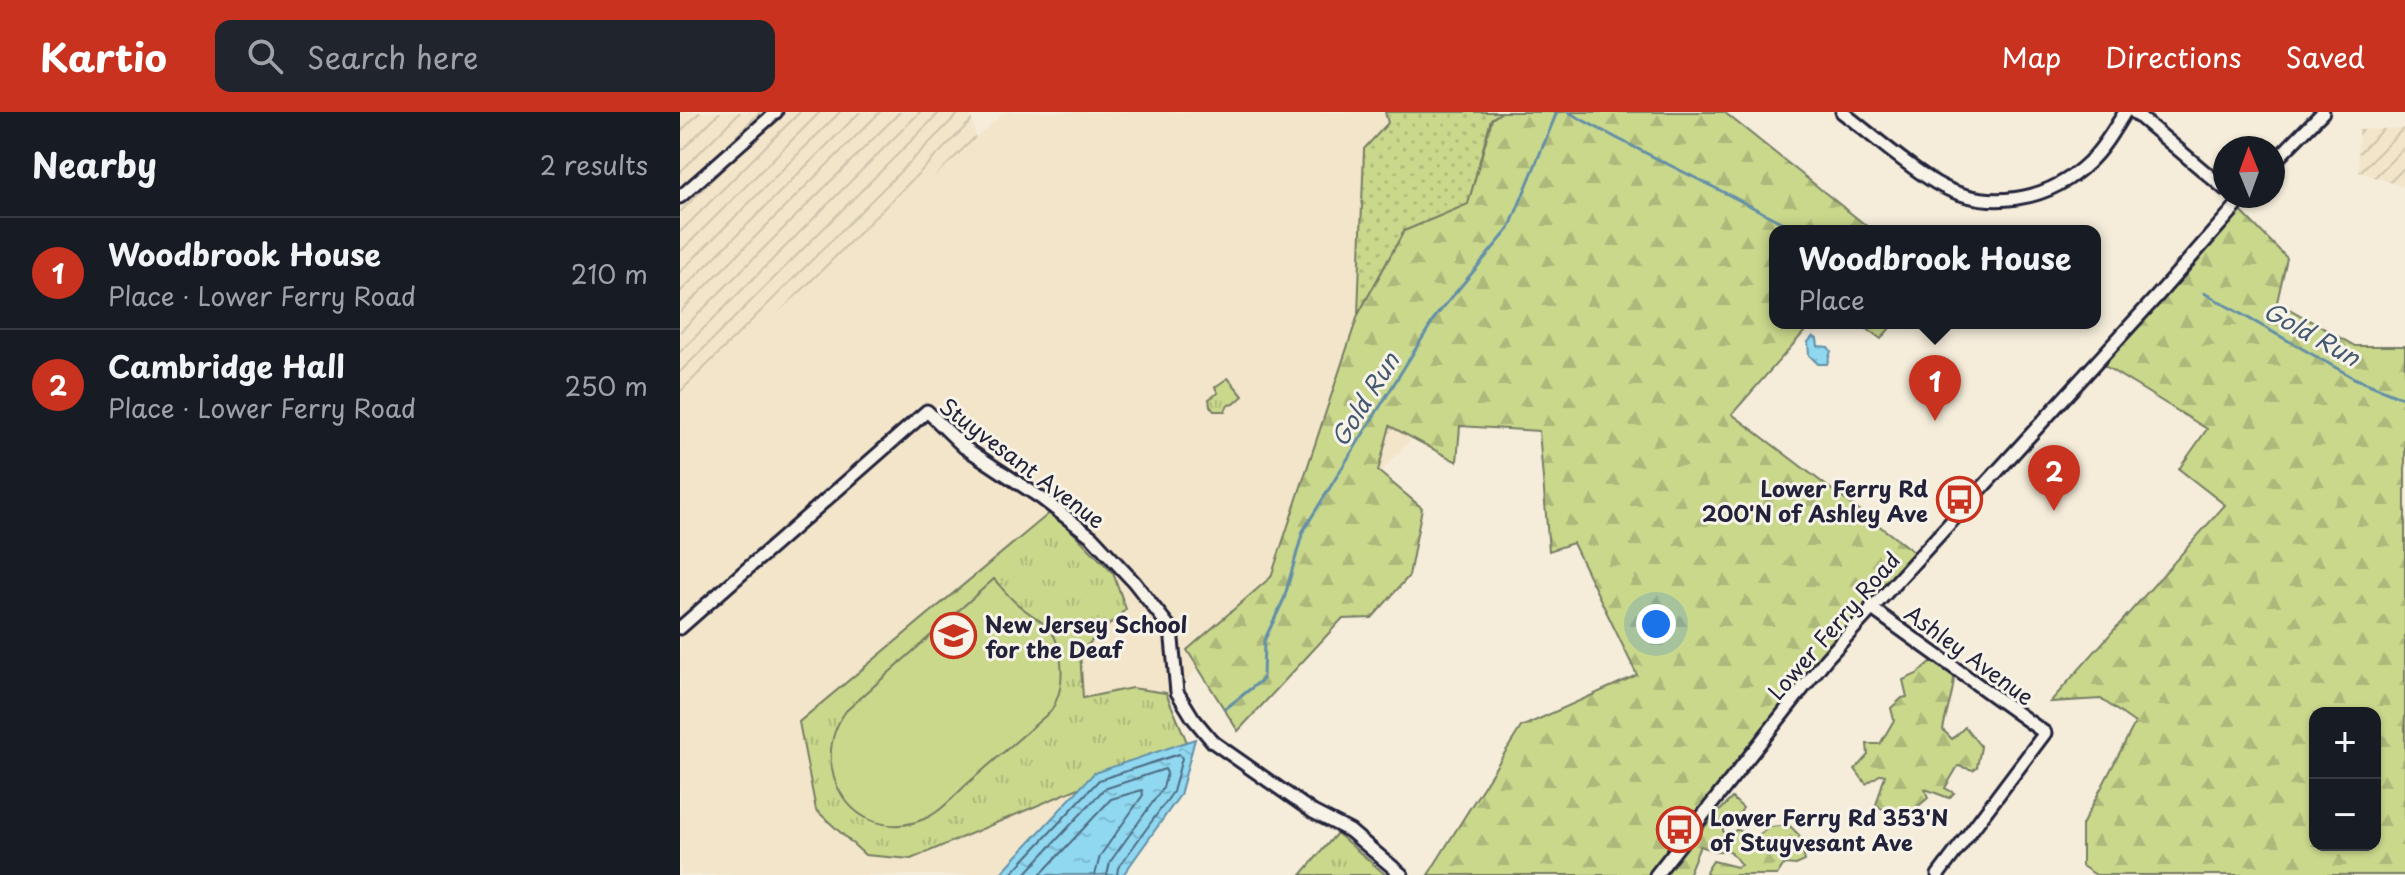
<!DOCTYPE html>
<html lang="en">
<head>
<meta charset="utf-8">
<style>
  :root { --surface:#171b24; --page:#20242c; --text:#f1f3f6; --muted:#9ea1a6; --line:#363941; --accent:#c8321e }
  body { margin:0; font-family:"Playpen Sans",sans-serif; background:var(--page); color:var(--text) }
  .controls { position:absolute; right:24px; bottom:24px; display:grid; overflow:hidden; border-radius:16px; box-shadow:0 2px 6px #0004 }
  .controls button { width:72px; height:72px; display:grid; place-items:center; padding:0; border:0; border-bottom:2px solid var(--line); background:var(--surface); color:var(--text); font:40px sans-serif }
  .compass { position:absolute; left:1533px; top:24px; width:72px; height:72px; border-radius:50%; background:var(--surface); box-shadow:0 2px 6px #0004; rotate:359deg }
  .you { position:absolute; left:976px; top:512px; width:28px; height:28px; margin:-20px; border:6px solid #fff; border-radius:50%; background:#1a73e8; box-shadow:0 0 0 12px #1a73e833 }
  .badge { display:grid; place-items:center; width:52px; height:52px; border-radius:50%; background:var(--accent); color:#fff; font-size:26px; font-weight:700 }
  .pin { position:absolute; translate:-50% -66px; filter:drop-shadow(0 2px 4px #0008) }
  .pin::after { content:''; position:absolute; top:42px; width:28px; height:24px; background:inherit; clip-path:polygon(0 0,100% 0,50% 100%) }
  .popup { position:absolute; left:1089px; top:113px; width:332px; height:104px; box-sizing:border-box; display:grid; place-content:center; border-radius:16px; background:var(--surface); filter:drop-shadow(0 2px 6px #0005); font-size:26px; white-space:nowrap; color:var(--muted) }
  .popup b { font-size:30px; color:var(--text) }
  .popup::after { content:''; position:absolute; left:50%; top:100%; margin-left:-16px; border:16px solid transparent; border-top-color:var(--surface) }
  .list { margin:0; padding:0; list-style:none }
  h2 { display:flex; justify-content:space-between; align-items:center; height:104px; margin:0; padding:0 32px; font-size:34px }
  h2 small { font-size:26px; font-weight:400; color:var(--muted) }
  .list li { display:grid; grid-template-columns:52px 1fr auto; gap:24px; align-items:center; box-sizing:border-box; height:112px; padding:0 32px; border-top:2px solid var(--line) }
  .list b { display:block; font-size:30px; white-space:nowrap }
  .list p { margin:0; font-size:26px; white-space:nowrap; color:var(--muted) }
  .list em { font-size:26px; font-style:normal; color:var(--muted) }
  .icon { flex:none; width:44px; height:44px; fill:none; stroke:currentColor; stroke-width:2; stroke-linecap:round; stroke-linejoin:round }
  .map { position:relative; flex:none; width:1725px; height:763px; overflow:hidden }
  header { display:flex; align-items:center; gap:48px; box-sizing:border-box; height:112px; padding:0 40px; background:var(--accent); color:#fff }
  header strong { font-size:38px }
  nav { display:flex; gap:44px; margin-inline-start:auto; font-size:28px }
  .search { width:560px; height:72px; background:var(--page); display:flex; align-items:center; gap:20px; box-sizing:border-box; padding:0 28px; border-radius:16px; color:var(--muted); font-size:30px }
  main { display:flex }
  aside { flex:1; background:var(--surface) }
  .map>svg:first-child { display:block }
  .built { fill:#f2e5c9 }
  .industrial { fill:url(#industrial-furrows) }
  .grass { fill:url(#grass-dots); stroke:#767d64; stroke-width:2 }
  .forest { fill:url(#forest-firs); stroke:#767d64; stroke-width:2; fill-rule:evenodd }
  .park { fill:url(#park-tufts); stroke:#767d64; stroke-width:2 }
  .pitch { fill:#cad88c; stroke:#767d64; stroke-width:2 }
  .water { fill:url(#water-ripples); stroke:#638fa8; stroke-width:2 }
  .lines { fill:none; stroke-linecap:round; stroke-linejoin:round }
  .shore { stroke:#4e6b83; stroke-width:2 }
  .stream { stroke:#638fa8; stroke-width:3 }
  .minor-casing { stroke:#22223b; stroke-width:17 }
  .minor { stroke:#f7f3e8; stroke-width:11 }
  .labels { text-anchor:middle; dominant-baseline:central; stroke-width:6; stroke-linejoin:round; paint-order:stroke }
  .street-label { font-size:22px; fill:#22223b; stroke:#f7f3e8 }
  .poi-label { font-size:22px; font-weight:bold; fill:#22223b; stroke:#f7f3e8; text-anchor:start }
  .water-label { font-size:24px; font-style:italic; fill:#435971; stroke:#f7f3e8 }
</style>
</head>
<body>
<header>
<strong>Kartio</strong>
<div class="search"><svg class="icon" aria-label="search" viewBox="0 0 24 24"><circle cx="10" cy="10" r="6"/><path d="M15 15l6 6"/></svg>Search here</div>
<nav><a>Map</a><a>Directions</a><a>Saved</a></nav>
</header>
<main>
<aside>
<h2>Nearby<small>2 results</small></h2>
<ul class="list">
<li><span class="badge">1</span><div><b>Woodbrook House</b><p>Place · Lower Ferry Road</p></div><em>210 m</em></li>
<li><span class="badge">2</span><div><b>Cambridge Hall</b><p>Place · Lower Ferry Road</p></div><em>250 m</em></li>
</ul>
</aside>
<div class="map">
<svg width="1725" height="763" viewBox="0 0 1725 763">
  <defs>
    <pattern id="industrial-furrows" width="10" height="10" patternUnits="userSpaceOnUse" patternTransform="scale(2)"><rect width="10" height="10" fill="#f2e5c9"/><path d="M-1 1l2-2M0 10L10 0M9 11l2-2" fill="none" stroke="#cfc4ae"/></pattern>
    <pattern id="grass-dots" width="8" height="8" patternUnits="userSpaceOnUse" patternTransform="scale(2)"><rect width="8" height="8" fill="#cad88c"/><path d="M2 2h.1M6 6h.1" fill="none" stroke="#adb97a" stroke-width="1.8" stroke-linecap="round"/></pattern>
    <pattern id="forest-firs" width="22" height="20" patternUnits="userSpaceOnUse" patternTransform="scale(2)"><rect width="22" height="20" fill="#cad88c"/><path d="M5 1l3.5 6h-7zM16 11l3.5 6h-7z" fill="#adb97a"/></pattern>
    <pattern id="park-tufts" width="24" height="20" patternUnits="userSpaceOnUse" patternTransform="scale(2)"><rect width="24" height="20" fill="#cad88c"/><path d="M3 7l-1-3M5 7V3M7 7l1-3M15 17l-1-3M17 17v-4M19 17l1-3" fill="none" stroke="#adb97a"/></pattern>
    <pattern id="water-ripples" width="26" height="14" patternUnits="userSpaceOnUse" patternTransform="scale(2)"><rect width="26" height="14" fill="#8fd8f0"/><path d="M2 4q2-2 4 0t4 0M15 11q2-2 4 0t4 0" fill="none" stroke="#7bb9cf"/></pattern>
  </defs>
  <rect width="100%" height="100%" fill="#f5edda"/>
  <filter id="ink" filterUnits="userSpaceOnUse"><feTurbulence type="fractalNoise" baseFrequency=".0125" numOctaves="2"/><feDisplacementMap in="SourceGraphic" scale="16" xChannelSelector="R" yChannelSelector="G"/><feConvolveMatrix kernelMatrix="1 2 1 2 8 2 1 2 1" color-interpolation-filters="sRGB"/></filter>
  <g filter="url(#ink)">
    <path class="built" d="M 325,0 L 1013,0 L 1026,10 L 326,763 L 0,763 L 0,286 Z"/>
    <path class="industrial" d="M 0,0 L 290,0 L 296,28 L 0,286 Z
      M 1725,16 L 1725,75 L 1679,60 L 1678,18 Z"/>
    <path class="grass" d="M 705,0 L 822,0 L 811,7 L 788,93 L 724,119 L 678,203 L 684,37 L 708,11 Z"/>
    <path class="forest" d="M 822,0 L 1044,0 L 1193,119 L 1095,119 L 1095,211 L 1132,211 L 1052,302 L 1239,444 L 971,763 L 748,763 L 841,615 L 957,563 L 893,431 L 869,439 L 859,319 L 780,314 L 777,350 L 710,314 L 698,359 L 742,396 L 729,464 L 692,506 L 662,507 L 558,619 L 507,538 L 591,465 L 678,203 L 724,119 L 788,92 L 812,7 Z
      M 1555,93 L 1607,146 L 1597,190 L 1675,234 L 1725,234 L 1725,763 L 1416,763 L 1402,754 L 1402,713 L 1455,611 L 1421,587 L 1370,590 L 1545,393 L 1499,357 L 1527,317 L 1420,251 ZM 1635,601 L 1695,601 L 1695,733 L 1635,733 Z
      M 1179,211 L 1214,211 L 1201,227 Z
      M 1252,549 L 1274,561 C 1275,580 1266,598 1263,618 L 1272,627 L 1285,615 L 1301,635 L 1297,655 L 1293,658 L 1278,654 L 1265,676 L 1274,681 L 1269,686 L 1245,677 L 1248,686 L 1222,708 L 1196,693 L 1205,663 L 1201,662 L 1186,672 L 1175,657 L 1188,643 L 1187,632 L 1200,632 L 1214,608 L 1211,596 L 1222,586 L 1227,585 L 1223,568 L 1237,562 Z
      M 1052,686 L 1063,696 L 1058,704 L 1043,711 L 1043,720 L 1048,726 L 1057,717 L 1065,722 L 1067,731 L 1090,715 L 1109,713 L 1119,723 L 1125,749 L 1116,753 L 1104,752 L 1097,763 L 1028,763 L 1026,760 L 1033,749 L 1057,755 L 1061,753 L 1050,739 L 1036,739 L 1020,734 L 1008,763 L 979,763 Z"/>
    <path class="park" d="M 548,266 L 563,284 L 554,292 L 548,293 L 545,299 L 534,299 L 530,294 L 529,287 L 538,281 L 535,275 Z
      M 372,399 L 433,461 L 446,497 L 400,540 L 403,586 L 452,576 L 486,581 L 507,630 L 231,747 L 185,743 L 136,698 L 119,610 Z
      M 657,721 L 706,763 L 621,763 Z"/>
    <path class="pitch" d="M 314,467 C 321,475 327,483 335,490 C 361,513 377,510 381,551 C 383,570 380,583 371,599 C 343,623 315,648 287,672 C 274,684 261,700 244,707 C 175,736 124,656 166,599 Z"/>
    <path class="water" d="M 1133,224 L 1137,227 L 1138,234 L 1148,235 L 1151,239 L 1147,252 L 1138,252 L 1129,243 L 1128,230 Z
      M 515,627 L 500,683 L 443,763 L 319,763 L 414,661 Z"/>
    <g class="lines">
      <path class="shore" d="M 330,763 L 419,668 L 499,642 L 502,646 L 493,680 L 438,756 L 437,763
        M 344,763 L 424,677 L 485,657 L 487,661 L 483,676 L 430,750 L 427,763
        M 360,763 L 431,687 L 462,678 L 463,683 L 420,744 L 415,763"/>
      <path class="stream" d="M 888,0 C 963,42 1042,77 1117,119
        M 1415,135 L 1416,134
        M 1524,181 L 1674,266 L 1725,287
        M 545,597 L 583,567 L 584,529 L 604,487 L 623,419 L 756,204 L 829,117 L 877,0"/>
      <defs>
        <path id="minor" d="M 1162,0 C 1192,23 1223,51 1256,71 C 1306,100 1368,90 1409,50 C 1424,36 1434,17 1445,0
          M 1454,0 L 1545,77
          M 1593,51 L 1643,0
          M 0,85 L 96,0
          M 1191,496 L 1365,621 L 1258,763
          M 0,516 L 247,299 L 284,335 L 361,386 L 412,425 L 454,470 L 491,517 L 497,580 L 513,606 L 533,630 L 633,700 L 670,719 L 722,763
          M 976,763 L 1146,547 L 1478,183 L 1565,84"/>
      </defs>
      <use href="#minor" class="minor-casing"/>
      <use href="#minor" class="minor"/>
    </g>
  </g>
  <defs>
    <symbol id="bus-ring" viewBox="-11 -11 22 22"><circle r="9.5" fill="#f7f3e8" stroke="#c8321e" stroke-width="1.5"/><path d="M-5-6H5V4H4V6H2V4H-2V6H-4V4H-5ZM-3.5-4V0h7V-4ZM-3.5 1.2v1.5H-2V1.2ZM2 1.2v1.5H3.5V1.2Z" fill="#c8321e"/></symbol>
    <symbol id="school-ring" viewBox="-11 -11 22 22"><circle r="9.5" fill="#f7f3e8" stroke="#c8321e" stroke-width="1.5"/><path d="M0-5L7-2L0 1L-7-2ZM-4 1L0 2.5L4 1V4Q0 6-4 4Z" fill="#c8321e"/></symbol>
  </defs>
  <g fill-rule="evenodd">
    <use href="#bus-ring" x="1254" y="362" width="51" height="51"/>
    <use href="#school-ring" x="248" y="498" width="51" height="51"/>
    <use href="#bus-ring" x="974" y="692" width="51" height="51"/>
  </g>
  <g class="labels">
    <g class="street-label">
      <text transform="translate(343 350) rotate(37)">Stuyvesant Avenue</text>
      <text transform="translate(1153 513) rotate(-49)">Lower Ferry Road</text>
      <text transform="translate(1290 542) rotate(36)">Ashley Avenue</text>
    </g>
    <g class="poi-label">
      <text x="1248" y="375" text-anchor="end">Lower Ferry Rd<tspan x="1248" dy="25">200'N of Ashley Ave</tspan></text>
      <text x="305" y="511">New Jersey School<tspan x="305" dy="25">for the Deaf</tspan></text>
      <text x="1030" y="704">Lower Ferry Rd 353'N<tspan x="1030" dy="25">of Stuyvesant Ave</tspan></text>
    </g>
    <g class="water-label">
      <text transform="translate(1632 221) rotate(29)">Gold Run</text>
      <text transform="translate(684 287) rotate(-58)">Gold Run</text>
    </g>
  </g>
</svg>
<div class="controls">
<button>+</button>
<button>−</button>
</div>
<svg class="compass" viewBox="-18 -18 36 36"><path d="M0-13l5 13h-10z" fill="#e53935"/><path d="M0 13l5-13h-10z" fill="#9ea1a6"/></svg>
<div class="you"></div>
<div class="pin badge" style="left:1255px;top:309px">1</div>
<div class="popup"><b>Woodbrook House</b>Place</div>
<div class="pin badge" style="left:1374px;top:399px">2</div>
</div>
</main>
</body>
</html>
